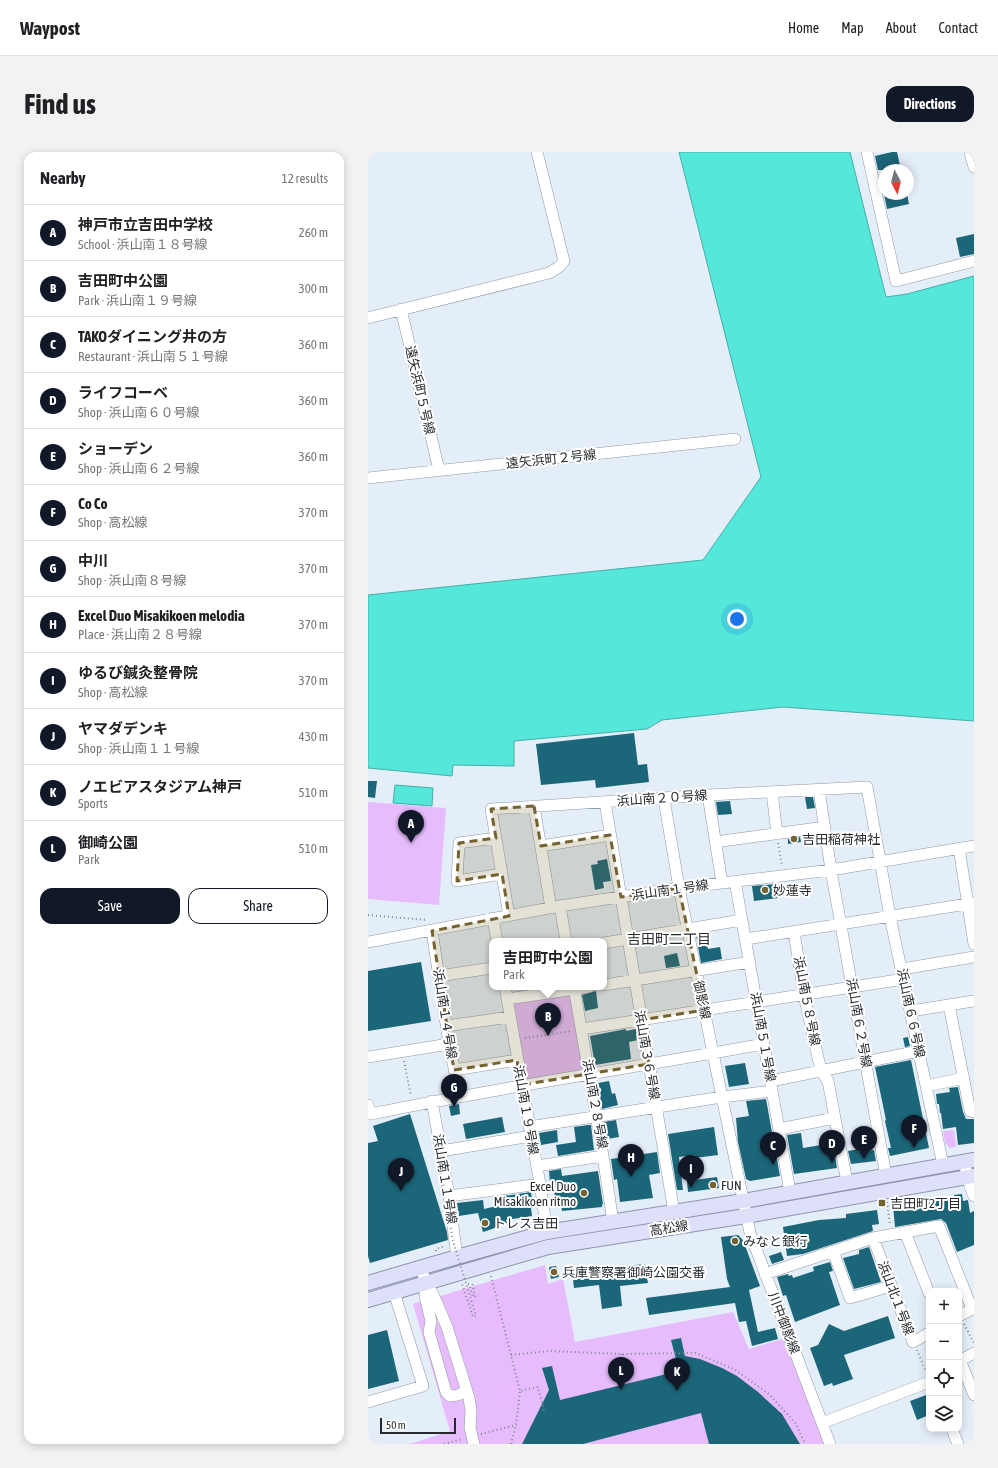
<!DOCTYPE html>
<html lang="en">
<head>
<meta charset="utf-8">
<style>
  :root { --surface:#fff; --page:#f2f2f2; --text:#202124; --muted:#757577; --line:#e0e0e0; --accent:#111827 }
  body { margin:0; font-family:"Asap Condensed","Noto Sans JP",sans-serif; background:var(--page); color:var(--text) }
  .controls { position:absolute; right:12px; bottom:12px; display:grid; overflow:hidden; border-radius:8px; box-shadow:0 2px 10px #0003 }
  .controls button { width:36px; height:36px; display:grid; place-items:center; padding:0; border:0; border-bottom:1px solid var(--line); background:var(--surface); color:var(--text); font:20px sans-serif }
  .compass { position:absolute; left:510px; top:12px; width:36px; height:36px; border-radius:50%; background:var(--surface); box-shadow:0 2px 10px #0003; rotate:173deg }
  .scale { position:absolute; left:12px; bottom:10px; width:76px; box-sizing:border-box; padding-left:4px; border:2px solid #262a2e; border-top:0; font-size:11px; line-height:14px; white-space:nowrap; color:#262a2e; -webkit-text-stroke:3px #fff; paint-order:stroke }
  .you { position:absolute; left:369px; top:467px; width:14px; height:14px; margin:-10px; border:3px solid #fff; border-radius:50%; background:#1a73e8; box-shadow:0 0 0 6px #1a73e833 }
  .badge { display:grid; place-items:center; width:26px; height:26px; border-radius:50%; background:var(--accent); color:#fff; font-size:13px; font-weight:700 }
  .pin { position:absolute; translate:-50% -33px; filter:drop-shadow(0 1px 2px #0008) }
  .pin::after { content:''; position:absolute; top:21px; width:14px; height:12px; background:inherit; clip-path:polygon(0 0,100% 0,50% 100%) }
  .popup { position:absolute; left:121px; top:786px; width:118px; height:52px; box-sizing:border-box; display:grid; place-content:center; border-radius:8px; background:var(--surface); filter:drop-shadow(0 1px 3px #0005); font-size:13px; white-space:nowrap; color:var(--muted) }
  .popup b { font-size:15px; color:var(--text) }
  .popup::after { content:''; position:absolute; left:50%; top:100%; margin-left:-8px; border:8px solid transparent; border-top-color:var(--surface) }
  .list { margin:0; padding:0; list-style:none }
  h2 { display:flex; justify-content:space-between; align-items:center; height:52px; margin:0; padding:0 16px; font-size:17px }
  h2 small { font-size:13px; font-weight:400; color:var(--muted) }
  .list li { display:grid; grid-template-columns:26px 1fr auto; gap:12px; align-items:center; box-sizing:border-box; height:56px; padding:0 16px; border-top:1px solid var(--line) }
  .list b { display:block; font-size:15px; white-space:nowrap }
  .list p { margin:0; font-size:13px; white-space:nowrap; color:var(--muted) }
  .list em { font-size:13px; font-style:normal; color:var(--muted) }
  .actions { display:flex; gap:8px; padding:12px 16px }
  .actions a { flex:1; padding:9px 0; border:1px solid var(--accent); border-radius:12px; text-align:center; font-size:14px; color:var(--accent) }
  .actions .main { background:var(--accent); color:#fff }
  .icon { flex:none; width:22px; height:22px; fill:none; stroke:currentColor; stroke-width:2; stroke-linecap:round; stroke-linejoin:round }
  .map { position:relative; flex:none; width:606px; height:1292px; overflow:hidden; border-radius:12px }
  header { display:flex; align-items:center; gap:24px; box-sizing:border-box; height:56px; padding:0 20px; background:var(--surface); border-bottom:1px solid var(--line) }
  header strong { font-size:19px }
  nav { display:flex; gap:22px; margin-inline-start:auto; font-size:14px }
  .intro { display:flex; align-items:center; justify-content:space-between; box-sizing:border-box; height:96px; padding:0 24px }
  h1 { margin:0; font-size:28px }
  .button { padding:10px 18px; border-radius:12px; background:var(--accent); color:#fff; font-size:14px; font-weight:700 }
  main { display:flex; gap:24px; padding:0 24px }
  aside { flex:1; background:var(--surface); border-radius:12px; box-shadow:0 2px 10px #0003 }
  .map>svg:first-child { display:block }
  .green { fill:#e6bcfc }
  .water { fill:#54e7da; stroke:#46aea6 }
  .building { fill:#1c6679 }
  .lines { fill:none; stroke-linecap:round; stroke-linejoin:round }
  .minor-casing { stroke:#9099a3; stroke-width:12 }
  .major-casing { stroke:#8f93af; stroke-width:16 }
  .path { stroke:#81888f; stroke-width:2; stroke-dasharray:1 3; stroke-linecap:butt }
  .minor { stroke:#fff; stroke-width:11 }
  .major { stroke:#dee0f9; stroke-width:14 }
  .path-bridge { stroke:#81888f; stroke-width:2; stroke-dasharray:1 3; stroke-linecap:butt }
  .marked { fill:#746331; fill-opacity:0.2; stroke:#746331; stroke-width:3; stroke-dasharray:8 5; stroke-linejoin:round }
  .poi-dot { fill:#746331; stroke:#fff; stroke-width:1.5 }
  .labels { text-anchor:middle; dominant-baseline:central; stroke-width:4; stroke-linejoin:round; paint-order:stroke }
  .street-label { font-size:13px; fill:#262a2e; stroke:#fff }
  .poi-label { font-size:13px; fill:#262a2e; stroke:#fff; text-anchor:start }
  .neighbourhood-label { font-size:14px; fill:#262a2e; stroke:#fff }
</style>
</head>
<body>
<header>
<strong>Waypost</strong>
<nav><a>Home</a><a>Map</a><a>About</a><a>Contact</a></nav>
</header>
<div class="intro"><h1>Find us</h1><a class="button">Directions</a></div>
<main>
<aside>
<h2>Nearby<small>12 results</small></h2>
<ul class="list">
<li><span class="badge">A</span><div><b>神戸市立吉田中学校</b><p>School · 浜山南１８号線</p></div><em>260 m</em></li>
<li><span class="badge">B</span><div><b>吉田町中公園</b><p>Park · 浜山南１９号線</p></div><em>300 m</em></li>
<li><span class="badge">C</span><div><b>TAKOダイニング井の方</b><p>Restaurant · 浜山南５１号線</p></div><em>360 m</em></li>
<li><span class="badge">D</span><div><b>ライフコーベ</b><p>Shop · 浜山南６０号線</p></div><em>360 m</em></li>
<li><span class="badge">E</span><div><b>ショーデン</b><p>Shop · 浜山南６２号線</p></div><em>360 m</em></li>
<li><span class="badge">F</span><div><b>Co Co</b><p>Shop · 高松線</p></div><em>370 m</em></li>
<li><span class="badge">G</span><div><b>中川</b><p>Shop · 浜山南８号線</p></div><em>370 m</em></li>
<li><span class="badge">H</span><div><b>Excel Duo Misakikoen melodia</b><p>Place · 浜山南２８号線</p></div><em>370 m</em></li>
<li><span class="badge">I</span><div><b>ゆるび鍼灸整骨院</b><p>Shop · 高松線</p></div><em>370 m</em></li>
<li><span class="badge">J</span><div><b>ヤマダデンキ</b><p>Shop · 浜山南１１号線</p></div><em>430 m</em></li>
<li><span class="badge">K</span><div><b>ノエビアスタジアム神戸</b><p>Sports</p></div><em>510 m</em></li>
<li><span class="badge">L</span><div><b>御崎公園</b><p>Park</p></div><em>510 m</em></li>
</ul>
<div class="actions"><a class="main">Save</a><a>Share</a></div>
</aside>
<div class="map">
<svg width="606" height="1292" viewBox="0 0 606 1292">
  <rect width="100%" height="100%" fill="#e4eef9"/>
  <path class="green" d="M 0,650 L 78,656 L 71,753 L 0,747 Z
    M 202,840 L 217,919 L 158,929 L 142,847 Z
    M 586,978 L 588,995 L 582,996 L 577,991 L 575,979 Z
    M 177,1113 L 180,1132 L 195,1127 L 207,1190 L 365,1160 L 381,1197 L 417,1186 L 456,1292 L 42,1292 L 82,1279 L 45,1152 Z"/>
  <path class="water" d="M 311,0 L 482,0 L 518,145 L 539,142 L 606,124 L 606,569 L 415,555 L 294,568 L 279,577 L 146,589 L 146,614 L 85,613 L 84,624 L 0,616 L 0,443 L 335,408 L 393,325 Z
    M 27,633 L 65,636 L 64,654 L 25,651 Z"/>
  <path class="building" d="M 524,0 L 529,0 L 533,18 L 510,18 L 507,4 Z
    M 516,42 L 539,42 L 541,52 L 519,57 Z
    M 606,82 L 606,102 L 592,105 L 588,86 Z
    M 266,581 L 270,613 L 279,612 L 281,630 L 228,636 L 227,628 L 173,633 L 168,592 Z
    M 0,629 L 9,629 L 7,646 L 0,645 Z
    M 437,645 L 445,645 L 447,656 L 439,657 Z
    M 362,649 L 364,662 L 350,663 L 348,650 Z
    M 432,685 L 433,690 L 420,692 L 420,687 Z
    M 239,707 L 243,729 L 235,730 L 236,736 L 227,738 L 223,713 L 230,712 L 229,709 Z
    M 408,732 L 410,746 L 386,749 L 384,734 Z
    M 337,781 L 340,797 L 352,795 L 354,807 L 333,811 L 328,783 Z
    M 309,801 L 312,814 L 298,816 L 296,804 Z
    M 53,810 L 63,869 L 0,879 L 0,819 Z
    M 228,839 L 230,856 L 217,859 L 214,843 Z
    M 258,877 L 258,879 L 268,877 L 270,888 L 261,890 L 263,907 L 227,913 L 222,884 Z
    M 540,885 L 542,894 L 537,895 L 535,886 Z
    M 543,908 L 561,996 L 522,1004 L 520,996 L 523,996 L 517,969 L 518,968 L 507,915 Z
    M 377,911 L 381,932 L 361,935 L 357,914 Z
    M 241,929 L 244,942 L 247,941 L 250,953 L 234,957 L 230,931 Z
    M 590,935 L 595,960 L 598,967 L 606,967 L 606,991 L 590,993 L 588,975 L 575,977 L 573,961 L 572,961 L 571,952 L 569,952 L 568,942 L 582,940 L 581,936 Z
    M 398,947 L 412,1024 L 382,1029 L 378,1027 L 370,990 L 368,966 L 381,964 L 378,949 Z
    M 91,952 L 92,962 L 83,964 L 81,954 Z
    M 42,962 L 79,1080 L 80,1088 L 2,1111 L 0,1104 L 0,991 L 10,989 L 5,974 Z
    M 134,965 L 137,980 L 98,987 L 95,972 Z
    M 248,968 L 251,985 L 239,987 L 236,970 Z
    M 220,973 L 223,973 L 226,998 L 190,1004 L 188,993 L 208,990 L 206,975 Z
    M 346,975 L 350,1003 L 327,1006 L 327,1003 L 311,1005 L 315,1038 L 309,1038 L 300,982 Z
    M 189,978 L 190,990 L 173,993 L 171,981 Z
    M 433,981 L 435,996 L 465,991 L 469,1016 L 426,1022 L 419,983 Z
    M 491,997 L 491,1000 L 506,998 L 508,1009 L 483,1012 L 480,999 Z
    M 289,1000 L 292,1021 L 281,1023 L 285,1046 L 252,1050 L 249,1027 L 246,1028 L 243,1007 Z
    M 193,1017 L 194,1024 L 230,1019 L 235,1052 L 234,1053 L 234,1055 L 194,1059 L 192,1045 L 187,1046 L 185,1030 L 182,1031 L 181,1019 Z
    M 349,1025 L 351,1036 L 320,1040 L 319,1029 Z
    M 163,1040 L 165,1056 L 163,1056 L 164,1064 L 138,1068 L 139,1071 L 131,1073 L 131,1074 L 124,1077 L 115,1080 L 110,1061 L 91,1064 L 89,1051 L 115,1048 L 116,1057 L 137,1052 L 136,1044 Z
    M 594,1042 L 595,1049 L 600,1048 L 602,1061 L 606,1059 L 606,1093 L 589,1100 L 578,1071 L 573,1067 L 527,1075 L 525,1054 L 586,1045 L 586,1043 Z
    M 509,1058 L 511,1072 L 504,1073 L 505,1079 L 435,1102 L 419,1104 L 415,1075 L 451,1068 L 478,1066 L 478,1062 Z
    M 370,1083 L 375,1088 L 392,1134 L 381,1138 L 390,1180 L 407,1176 L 410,1187 L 384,1194 L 378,1169 L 371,1170 L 367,1151 L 281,1163 L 278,1146 L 362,1135 L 359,1127 L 353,1085 Z
    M 501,1095 L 513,1130 L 486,1137 L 475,1106 L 491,1102 L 491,1098 Z
    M 413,1100 L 416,1108 L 404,1112 L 401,1104 Z
    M 462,1110 L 465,1119 L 461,1120 L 472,1153 L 427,1170 L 418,1143 L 415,1144 L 409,1125 L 420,1122 L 421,1124 L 424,1123 L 425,1126 L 446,1119 L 445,1115 Z
    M 277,1112 L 280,1131 L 252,1134 L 254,1154 L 234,1157 L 231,1133 L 206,1136 L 204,1119 L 249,1113 L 250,1115 Z
    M 188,1114 L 191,1125 L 183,1127 L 181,1115 Z
    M 520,1164 L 527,1186 L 476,1203 L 485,1227 L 465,1234 L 464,1231 L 456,1234 L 442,1196 L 450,1193 L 461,1172 L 476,1179 Z
    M 19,1178 L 31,1229 L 0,1237 L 0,1183 Z
    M 313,1186 L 317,1204 L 332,1207 L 354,1216 L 369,1224 L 390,1240 L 414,1262 L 432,1292 L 341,1292 L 333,1261 L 215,1292 L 154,1292 L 181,1238 L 174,1216 L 184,1214 L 192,1248 L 311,1219 L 303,1188 Z
    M 561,1242 L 561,1263 L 549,1268 L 542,1249 Z"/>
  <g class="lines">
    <defs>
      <path id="minor" d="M 499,0 L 528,129 L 606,109
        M 602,0 L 606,15
        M 33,157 L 71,318
        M 0,166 L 181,121 L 191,115 L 196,109 L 194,101 L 169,0
        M 0,326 L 367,287
        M 451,638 L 463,718 L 518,1024
        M 404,640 L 409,682
        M 340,643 L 354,731
        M 296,647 L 311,736 L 382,1081 L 462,1292
        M 237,650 L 306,1060
        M 166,654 L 183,756
        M 128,686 L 91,691 L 89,729 L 134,722
        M 347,690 L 457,675
        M 173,694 L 242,683
        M 591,696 L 606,792
        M 367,729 L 422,1040
        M 192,754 L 198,789
        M 141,764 L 123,657 L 340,643 L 499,635 L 522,765 L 575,1013
        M 125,766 L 129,789
        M 64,779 L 81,892 L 92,944
        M 426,780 L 436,843 L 453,919 L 460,929 L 479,1030
        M 378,787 L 606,751
        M 0,790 L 192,754 L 311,736 L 463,718 L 606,694
        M 236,791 L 374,768
        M 534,817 L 606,805
        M 71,824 L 124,816
        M 236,833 L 382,810
        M 137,835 L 172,1032 L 179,1080
        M 206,835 L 235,1004 L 245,1070
        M 139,847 L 221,835
        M 581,853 L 602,959 L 606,960
        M 543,859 L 606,849
        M 78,874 L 142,865
        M 214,877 L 536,827
        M 0,905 L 81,892
        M 86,918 L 149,908
        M 403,929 L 551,899
        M 559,934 L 596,926
        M 64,949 L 81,1044 L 89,1105
        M 0,953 L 3,962 C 133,935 265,916 396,892
        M 161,975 L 354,945 L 404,939
        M 411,977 L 467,966
        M 73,999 L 163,984
        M 596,1010 L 603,1037 L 606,1044
        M 169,1014 L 235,1004
        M 81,1044 L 172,1032
        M 537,1080 L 561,1141
        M 505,1086 L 545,1190 L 561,1181
        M 465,1099 L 482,1146 L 523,1134
        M 53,1116 L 58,1131 L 65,1142 L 79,1175 L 101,1246 L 103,1259 L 102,1276 L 106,1292
        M 397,1122 L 505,1086 L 571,1074 L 604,1157 L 591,1164
        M 58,1131 L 57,1144 L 63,1169 L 61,1180 L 78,1240 L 82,1244 C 89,1244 95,1242 98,1237
        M 592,1208 L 606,1243
        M 591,1209 L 606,1201
        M 0,1250 L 55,1234 L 26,1140
        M 454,1271 L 561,1230
        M 584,1277 L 590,1292"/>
      <path id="major" d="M 0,1131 L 89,1105 L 179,1080 L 375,1049 L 606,1008
        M 0,1148 L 180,1095 L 378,1064 L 606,1024"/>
    </defs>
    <use href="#minor" class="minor-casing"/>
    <use href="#major" class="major-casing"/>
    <path class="path" d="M 410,691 L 414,714
      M 0,763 L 59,768
      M 157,886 L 204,879
      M 36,909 L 43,944
      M 519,1050 L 522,1073
      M 68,1099 L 68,1097 L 77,1094
      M 123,1124 L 152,1239 L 170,1235 L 176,1258 L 178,1259
      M 100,1132 L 101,1132 L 105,1145 L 107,1144 L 104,1130
      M 596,1172 L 606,1191
      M 549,1198 L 558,1220
      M 254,1202 L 261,1229
      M 143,1203 L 181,1199 L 254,1202 L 327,1201 L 366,1217 L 402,1243 L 428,1272 L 437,1292
      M 113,1282 L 148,1273
      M 76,1292 L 94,1287
      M 143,1292 L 148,1273 L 152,1239"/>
    <use href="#minor" class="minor"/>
    <use href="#major" class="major"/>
    <path class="path-bridge" d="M 71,1009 L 85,1089 L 108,1164 L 105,1165 L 94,1132"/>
  </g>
  <path class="marked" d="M 166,654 L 173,694 L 242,683 L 253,745 L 311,736 L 336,858 L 273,868 L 281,912 L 153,933 L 149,908 L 86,918 L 64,779 L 141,764 L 134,722 L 89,729 L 91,691 L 128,686 L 123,657 Z"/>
  <g class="poi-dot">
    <circle cx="426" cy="687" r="4"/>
    <circle cx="397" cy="738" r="4"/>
    <circle cx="345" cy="1033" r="4"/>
    <circle cx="216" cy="1041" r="4"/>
    <rect x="510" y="1047" width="8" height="8" rx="2"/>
    <circle cx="117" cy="1071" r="4"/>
    <circle cx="367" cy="1089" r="4"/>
    <circle cx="186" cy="1120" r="4"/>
  </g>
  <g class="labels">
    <g class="street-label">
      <text transform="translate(52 238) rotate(77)">遠矢浜町５号線</text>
      <text transform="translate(183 307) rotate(-6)">遠矢浜町２号線</text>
      <text transform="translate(294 646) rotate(-4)">浜山南２０号線</text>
      <text transform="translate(302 738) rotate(-8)">浜山南１号線</text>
      <text transform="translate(334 848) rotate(78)">御影線</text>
      <text transform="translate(439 849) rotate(79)">浜山南５８号線</text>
      <text transform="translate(543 861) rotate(78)">浜山南６６号線</text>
      <text transform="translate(77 862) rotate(81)">浜山南１４号線</text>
      <text transform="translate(491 871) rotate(80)">浜山南６２号線</text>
      <text transform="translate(395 885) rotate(80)">浜山南５１号線</text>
      <text transform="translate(279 903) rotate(80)">浜山南３６号線</text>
      <text transform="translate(227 952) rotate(80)">浜山南２８号線</text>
      <text transform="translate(158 958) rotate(80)">浜山南１９号線</text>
      <text transform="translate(77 1027) rotate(81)">浜山南１１号線</text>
      <text transform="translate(301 1076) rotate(-9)">高松線</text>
      <text transform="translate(528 1146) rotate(69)">浜山北１号線</text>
      <text transform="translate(416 1171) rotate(69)">川中御影線</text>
    </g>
    <g class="poi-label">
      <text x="434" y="687">吉田稲荷神社</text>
      <text x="405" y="738">妙蓮寺</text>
      <text x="353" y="1033">FUN</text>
      <text x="208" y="1034" text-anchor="end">Excel Duo<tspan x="208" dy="15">Misakikoen ritmo</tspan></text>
      <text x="522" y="1051">吉田町2丁目</text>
      <text x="125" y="1071">トレス吉田</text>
      <text x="375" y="1089">みなと銀行</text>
      <text x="194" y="1120">兵庫警察署御崎公園交番</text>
    </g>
    <g class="neighbourhood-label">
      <text x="301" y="787">吉田町二丁目</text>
    </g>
  </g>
</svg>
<div class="controls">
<button>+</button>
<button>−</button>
<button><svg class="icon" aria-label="locate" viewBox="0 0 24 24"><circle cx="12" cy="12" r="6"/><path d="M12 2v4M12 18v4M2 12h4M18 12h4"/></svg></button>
<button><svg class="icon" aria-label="layers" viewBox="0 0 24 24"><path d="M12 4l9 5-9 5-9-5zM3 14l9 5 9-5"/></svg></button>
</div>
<svg class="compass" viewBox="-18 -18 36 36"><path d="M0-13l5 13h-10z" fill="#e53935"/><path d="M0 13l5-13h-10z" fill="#757577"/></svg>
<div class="scale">50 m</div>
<div class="you"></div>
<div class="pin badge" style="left:43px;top:691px">A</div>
<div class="pin badge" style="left:180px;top:884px">B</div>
<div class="popup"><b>吉田町中公園</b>Park</div>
<div class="pin badge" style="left:405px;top:1013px">C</div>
<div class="pin badge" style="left:464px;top:1011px">D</div>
<div class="pin badge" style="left:496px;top:1007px">E</div>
<div class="pin badge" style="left:546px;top:996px">F</div>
<div class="pin badge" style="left:86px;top:955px">G</div>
<div class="pin badge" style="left:263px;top:1025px">H</div>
<div class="pin badge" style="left:323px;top:1036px">I</div>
<div class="pin badge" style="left:33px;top:1039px">J</div>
<div class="pin badge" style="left:309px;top:1239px">K</div>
<div class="pin badge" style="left:253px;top:1238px">L</div>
</div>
</main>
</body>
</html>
